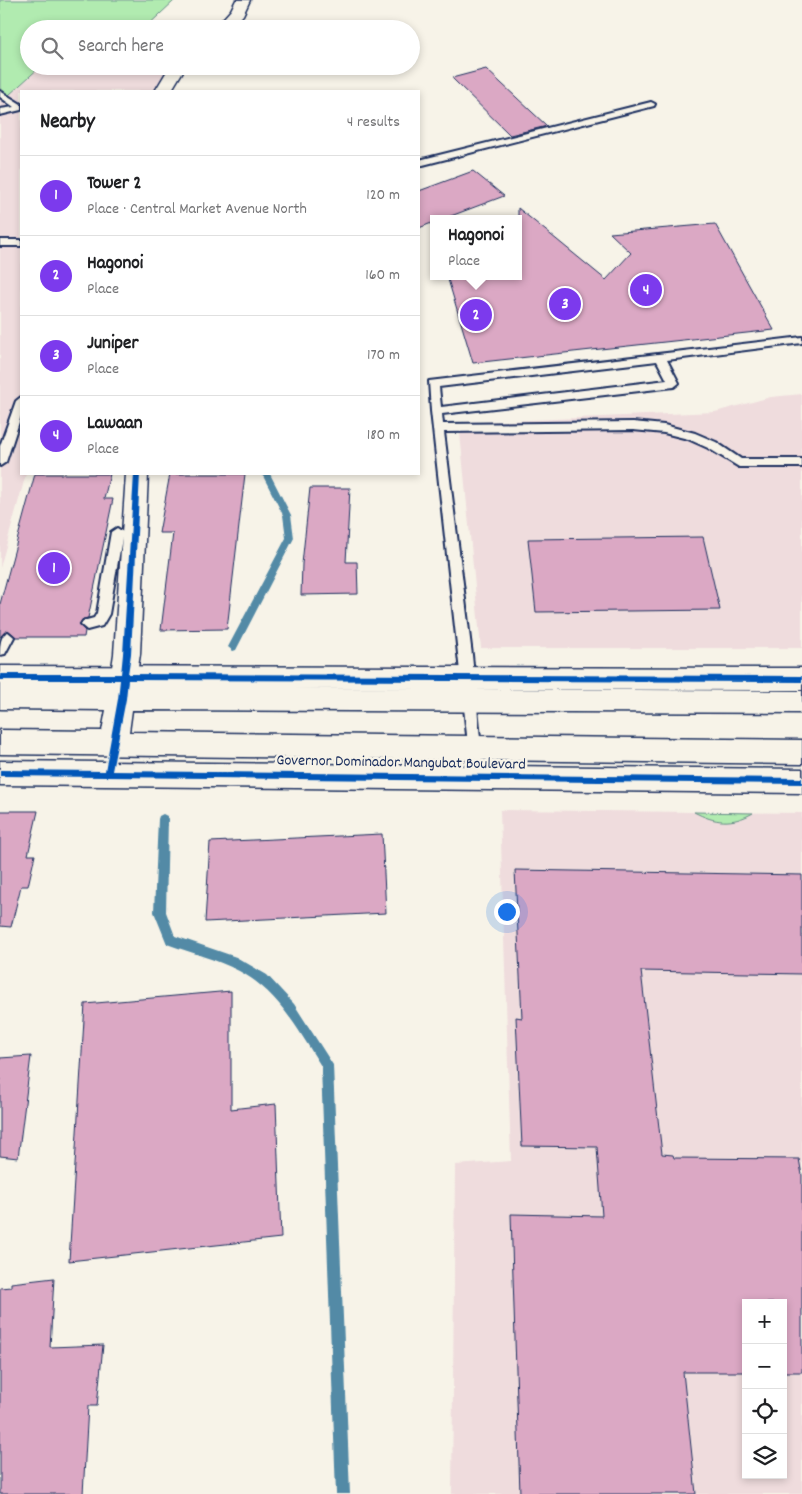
<!DOCTYPE html>
<html lang="en">
<head>
<meta charset="utf-8">
<style>
  :root { --surface:#fff; --page:#f6f6f6; --text:#202124; --muted:#757577; --line:#e0e0e0; --accent:#7c3aed }
  body { margin:0; font-family:Dekko,sans-serif; background:var(--page); color:var(--text) }
  .controls { position:absolute; right:15px; bottom:15px; display:grid; overflow:hidden; border-radius:0px; box-shadow:0 2px 8px #0003 }
  .controls button { width:45px; height:45px; display:grid; place-items:center; padding:0; border:0; border-bottom:1px solid var(--line); background:var(--surface); color:var(--text); font:25px sans-serif }
  .you { position:absolute; left:506px; top:911px; width:18px; height:18px; margin:-12px; border:4px solid #fff; border-radius:50%; background:#1a73e8; box-shadow:0 0 0 8px #1a73e833 }
  .badge { display:grid; place-items:center; width:32px; height:32px; border-radius:50%; background:var(--accent); color:#fff; font-size:16px; font-weight:700 }
  .pin { position:absolute; translate:-50% -50%; border:2px solid #fff; box-shadow:0 1px 5px #0006 }
  .popup { position:absolute; left:430px; top:215px; width:92px; height:65px; box-sizing:border-box; display:grid; place-content:center; border-radius:0px; background:var(--surface); filter:drop-shadow(0 1px 4px #0005); font-size:16px; white-space:nowrap; color:var(--muted) }
  .popup b { font-size:19px; color:var(--text) }
  .popup::after { content:''; position:absolute; left:50%; top:100%; margin-left:-10px; border:10px solid transparent; border-top-color:var(--surface) }
  .list { margin:0; padding:0; list-style:none }
  h2 { display:flex; justify-content:space-between; align-items:center; height:65px; margin:0; padding:0 20px; font-size:21px }
  h2 small { font-size:16px; font-weight:400; color:var(--muted) }
  .list li { display:grid; grid-template-columns:32px 1fr auto; gap:15px; align-items:center; box-sizing:border-box; height:80px; padding:0 20px; border-top:1px solid var(--line) }
  .list b { display:block; font-size:19px; white-space:nowrap }
  .list p { margin:0; font-size:16px; white-space:nowrap; color:var(--muted) }
  .list em { font-size:16px; font-style:normal; color:var(--muted) }
  .icon { flex:none; width:28px; height:28px; fill:none; stroke:currentColor; stroke-width:2; stroke-linecap:round; stroke-linejoin:round }
  .map { position:relative; flex:none; width:802px; height:1494px; overflow:hidden }
  .search { position:absolute; background:var(--surface); box-shadow:0 2px 8px #0003; left:20px; top:20px; width:400px; height:55px; display:flex; align-items:center; gap:12px; box-sizing:border-box; padding:0 18px; border-radius:28px; color:var(--muted); font-size:19px }
  .panel { position:absolute; background:var(--surface); box-shadow:0 2px 8px #0003; left:20px; top:90px; width:400px; height:385px; border-radius:0px }
  .map>svg:first-child { display:block }
  .built { fill:#efdcdd; fill-rule:evenodd }
  .green { fill:#b1ebb0; stroke:#668d87 }
  .lines { fill:none; stroke-linecap:round; stroke-linejoin:round }
  .stream { fill:#538aa6; fill-rule:evenodd }
  .building { fill:#dba8c4; stroke:#1b2f5e }
  .lane-casing { stroke:#1b2f5e; stroke-width:4 }
  .street-casing { stroke:#1b2f5e; stroke-width:3 }
  .secondary-casing { stroke:#1b2f5e; stroke-width:3 }
  .lane { fill:#f7f3e8; fill-rule:evenodd }
  .street { fill:#f7f3e8; fill-rule:evenodd }
  .secondary { fill:#f7f3e8; fill-rule:evenodd }
  .cycleway-casing { stroke:#f7f3e8; stroke-width:3 }
  .cycleway { fill:#0057b8; fill-rule:evenodd }
  .labels { text-anchor:middle; dominant-baseline:central; stroke-width:5; stroke-linejoin:round; paint-order:stroke }
  .street-label { font-size:16px; fill:#1b2f5e; stroke:#f7f3e8 }
</style>
</head>
<body>
<div class="map">
<svg width="802" height="1494" viewBox="0 0 802 1494">
  <rect width="100%" height="100%" fill="#f7f3e8"/>
  <filter id="ink" filterUnits="userSpaceOnUse"><feTurbulence type="fractalNoise" baseFrequency=".02" numOctaves="2"/><feDisplacementMap in="SourceGraphic" scale="10" xChannelSelector="R" yChannelSelector="G"/><feConvolveMatrix kernelMatrix="1 2 1 2 8 2 1 2 1" color-interpolation-filters="sRGB"/></filter>
  <g filter="url(#ink)">
    <path class="built" d="M 0,0 L 175,0 L 144,29 L 29,29 L 29,66 L 187,66 L 165,91 L 21,91 L 21,474 L 26,474 L 0,568 Z
      M 802,394 L 802,648 L 481,648 L 459,423 L 715,412 L 771,397 Z
      M 500,810 L 802,813 L 802,1494 L 452,1494 L 455,1165 L 511,1161 ZM 746,1303 L 783,1303 L 783,1475 L 746,1475 Z"/>
    <path class="green" d="M 0,0 L 175,0 L 144,29 L 29,29 L 29,66 L 41,66 L 9,95 L 0,88 Z
      M 694,812 L 753,813 C 732,825 715,823 694,812 Z"/>
    <g class="lines">
      <path class="stream" d="M 262,474 L 270,474 L 291,515 L 294,538 L 236,650 L 233,651 L 228,647 L 286,538 L 283,515 Z
        M 163,814 L 167,816 L 168,819 L 166,912 L 175,936 L 236,957 L 267,975 L 294,1004 L 333,1065 L 350,1494 L 336,1494 L 321,1066 C 299,1031 278,991 239,971 C 216,959 191,953 167,944 L 154,912 L 158,819 L 159,816 Z"/>
    </g>
    <path class="building" d="M 486,69 L 547,126 L 510,135 L 452,78 Z
      M 473,171 L 504,196 L 443,219 L 434,219 L 434,222 L 419,228 L 419,191 Z
      M 518,208 L 606,280 L 631,253 L 610,233 L 715,224 L 774,330 L 473,363 L 447,276 L 518,276 Z
      M 35,474 L 110,474 L 104,499 L 113,499 L 88,618 L 83,619 L 79,624 L 85,631 L 84,637 L 16,637 L 8,630 L 0,637 L 0,604 Z
      M 170,474 L 245,474 L 227,629 L 161,630 L 173,533 L 159,533 Z
      M 310,488 L 350,488 L 346,562 L 357,562 L 358,594 L 301,595 L 302,564 Z
      M 703,537 L 720,610 L 536,612 L 528,539 Z
      M 0,811 L 38,811 L 28,855 L 35,855 L 28,886 L 21,886 L 11,927 L 0,926 Z
      M 382,834 L 386,913 L 205,922 L 210,842 Z
      M 515,870 L 802,875 L 802,974 L 641,971 L 662,1154 L 673,1155 L 674,1158 L 799,1159 L 802,1175 L 802,1372 L 783,1372 L 783,1303 L 746,1303 L 746,1372 L 683,1372 L 696,1494 L 520,1494 L 511,1214 L 602,1216 L 597,1147 L 522,1146 L 516,1017 L 522,1018 Z
      M 231,991 L 231,1109 L 276,1104 L 281,1238 L 69,1261 L 85,1004 Z
      M 31,1056 L 18,1158 L 0,1156 L 0,1058 Z
      M 54,1278 L 50,1347 L 103,1345 L 97,1406 L 88,1406 L 83,1494 L 0,1494 L 0,1288 L 11,1287 L 11,1283 Z"/>
    <g class="lines">
      <defs>
        <path id="lane" d="M 0,91 L 21,104 L 21,110 L 0,115 L 0,109 L 14,107 L 0,97 Z
          M 651,102 L 655,104 L 654,106 L 419,166 L 419,160 Z
          M 0,240 L 21,240 L 21,246 L 0,246 Z
          M 802,337 L 802,343 L 667,360 L 679,383 L 674,387 L 442,414 L 443,424 L 633,422 L 664,425 L 695,433 L 716,442 L 741,459 L 802,459 L 802,467 L 739,467 L 708,448 L 688,439 L 664,433 L 633,430 L 444,432 L 472,655 L 481,749 L 479,753 L 474,755 L 469,753 L 431,411 L 429,381 ZM 657,361 L 667,380 L 441,407 L 439,387 Z
          M 21,397 L 21,416 L 6,462 L 0,466 L 0,446 L 16,401 Z
          M 117,528 L 123,532 L 109,614 L 102,626 L 87,630 L 81,625 L 83,621 L 94,618 L 97,613 L 111,532 Z
          M 8,632 L 14,637 L 5,654 L 0,655 C 0,646 0,635 8,632 Z"/>
        <path id="street" d="M 0,666 L 802,668 L 802,690 L 0,688 Z
          M 0,761 L 802,769 L 802,793 L 0,785 Z"/>
        <path id="secondary" d="M 236,0 L 250,0 L 243,15 L 230,29 L 214,29 L 231,10 Z
          M 170,66 L 186,66 L 171,91 L 155,91 Z
          M 126,474 L 148,474 L 140,654 L 135,687 L 802,691 L 802,713 L 132,710 L 129,732 L 802,740 L 802,764 L 0,754 L 0,730 L 102,731 L 106,710 L 0,709 L 0,687 L 109,687 L 114,654 Z"/>
      </defs>
      <use href="#lane" class="lane-casing"/>
      <use href="#street" class="street-casing"/>
      <use href="#secondary" class="secondary-casing"/>
      <use href="#lane" class="lane"/>
      <use href="#street" class="street"/>
      <use href="#secondary" class="secondary"/>
      <defs>
        <path id="cycleway" d="M 134,474 L 140,474 L 131,654 L 128,674 L 802,676 L 802,682 L 128,680 L 126,699 L 112,771 L 802,778 L 802,784 L 0,776 L 0,770 L 105,771 L 118,699 L 120,680 L 0,680 L 0,674 L 121,674 L 123,654 Z"/>
      </defs>
      <use href="#cycleway" class="cycleway-casing"/>
      <use href="#cycleway" class="cycleway"/>
    </g>
  </g>
  <g class="labels">
    <g class="street-label">
      <text transform="translate(401 763) rotate(1)">Governor Dominador Mangubat Boulevard</text>
    </g>
  </g>
</svg>
<div class="controls">
<button>+</button>
<button>−</button>
<button><svg class="icon" aria-label="locate" viewBox="0 0 24 24"><circle cx="12" cy="12" r="6"/><path d="M12 2v4M12 18v4M2 12h4M18 12h4"/></svg></button>
<button><svg class="icon" aria-label="layers" viewBox="0 0 24 24"><path d="M12 4l9 5-9 5-9-5zM3 14l9 5 9-5"/></svg></button>
</div>
<div class="you"></div>
<div class="pin badge" style="left:54px;top:568px">1</div>
<div class="pin badge" style="left:476px;top:315px">2</div>
<div class="popup"><b>Hagonoi</b>Place</div>
<div class="pin badge" style="left:565px;top:304px">3</div>
<div class="pin badge" style="left:646px;top:290px">4</div>
<div class="search"><svg class="icon" aria-label="search" viewBox="0 0 24 24"><circle cx="10" cy="10" r="6"/><path d="M15 15l6 6"/></svg>Search here</div>
<section class="panel">
<h2>Nearby<small>4 results</small></h2>
<ul class="list">
<li><span class="badge">1</span><div><b>Tower 2</b><p>Place · Central Market Avenue North</p></div><em>120 m</em></li>
<li><span class="badge">2</span><div><b>Hagonoi</b><p>Place</p></div><em>160 m</em></li>
<li><span class="badge">3</span><div><b>Juniper</b><p>Place</p></div><em>170 m</em></li>
<li><span class="badge">4</span><div><b>Lawaan</b><p>Place</p></div><em>180 m</em></li>
</ul>
</section>
</div>
</body>
</html>
